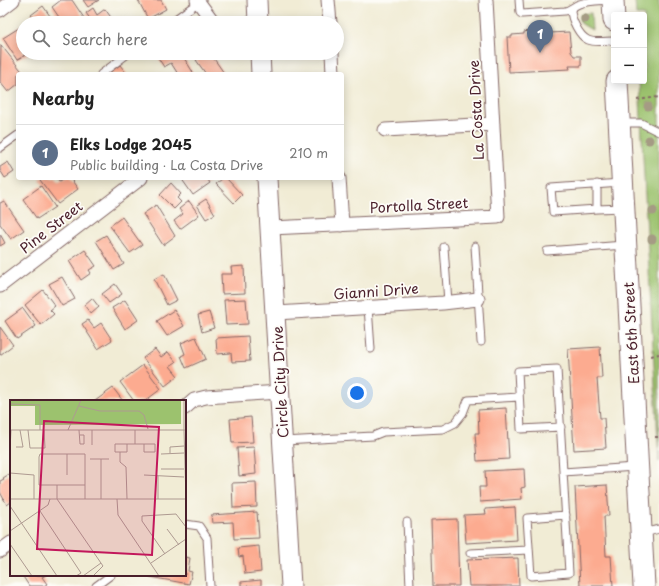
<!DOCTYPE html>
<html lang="en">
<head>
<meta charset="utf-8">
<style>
  :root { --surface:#fff; --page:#f2f2f2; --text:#222; --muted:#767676; --line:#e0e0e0; --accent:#ea580c }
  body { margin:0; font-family:"Playpen Sans",sans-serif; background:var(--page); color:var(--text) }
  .controls { position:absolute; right:12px; top:12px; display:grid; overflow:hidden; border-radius:4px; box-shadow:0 2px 10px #0003 }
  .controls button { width:36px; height:36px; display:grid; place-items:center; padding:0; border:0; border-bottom:1px solid var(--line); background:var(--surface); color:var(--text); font:20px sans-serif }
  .you { position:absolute; left:357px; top:393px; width:14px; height:14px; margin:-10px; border:3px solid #fff; border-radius:50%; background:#1a73e8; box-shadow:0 0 0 6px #1a73e833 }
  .badge { display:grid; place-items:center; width:26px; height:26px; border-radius:50%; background:var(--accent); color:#fff; font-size:13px; font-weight:700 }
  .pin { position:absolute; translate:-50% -33px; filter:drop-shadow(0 1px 2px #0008) }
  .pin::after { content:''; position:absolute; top:21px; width:14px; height:12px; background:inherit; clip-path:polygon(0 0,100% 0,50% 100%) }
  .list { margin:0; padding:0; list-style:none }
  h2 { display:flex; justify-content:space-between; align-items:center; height:52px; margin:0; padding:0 16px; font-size:17px }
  h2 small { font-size:13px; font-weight:400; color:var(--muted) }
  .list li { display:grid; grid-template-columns:26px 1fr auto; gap:12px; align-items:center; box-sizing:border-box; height:56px; padding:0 16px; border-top:1px solid var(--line) }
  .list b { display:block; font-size:15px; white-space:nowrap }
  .list p { margin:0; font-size:13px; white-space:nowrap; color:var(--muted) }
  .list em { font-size:13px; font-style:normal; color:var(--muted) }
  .icon { flex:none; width:22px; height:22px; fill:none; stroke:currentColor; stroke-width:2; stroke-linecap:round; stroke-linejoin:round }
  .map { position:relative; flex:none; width:659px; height:586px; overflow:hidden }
  .search { position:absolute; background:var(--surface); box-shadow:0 2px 10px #0003; left:16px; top:16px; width:328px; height:44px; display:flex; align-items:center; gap:10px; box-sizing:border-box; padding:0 14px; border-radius:22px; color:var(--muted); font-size:15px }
  .panel { position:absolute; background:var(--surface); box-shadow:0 2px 10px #0003; left:16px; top:72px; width:328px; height:108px; border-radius:4px }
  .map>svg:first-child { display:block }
  .green { fill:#9cc26e; stroke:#73704c }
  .building { fill:#fcab90 }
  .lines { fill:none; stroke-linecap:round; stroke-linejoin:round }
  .lane-casing { stroke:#846766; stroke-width:9 }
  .street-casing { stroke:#846766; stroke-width:15 }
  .secondary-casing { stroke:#846766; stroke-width:21 }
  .primary-casing { stroke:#846766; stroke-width:23 }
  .path { stroke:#846766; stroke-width:2; stroke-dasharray:3 3; stroke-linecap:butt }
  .lane { stroke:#fff; stroke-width:7 }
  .street { stroke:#fff; stroke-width:13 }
  .secondary { stroke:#fff; stroke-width:19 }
  .primary { stroke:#fff; stroke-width:21 }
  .tree { fill:#a59b84 }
  .labels { text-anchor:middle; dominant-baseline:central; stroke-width:3.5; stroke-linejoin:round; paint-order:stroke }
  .street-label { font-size:14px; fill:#4a1f2b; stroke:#fdfcf7 }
  .inset-road { fill:none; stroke:#ae9a91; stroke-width:1 }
  .view { fill:#c2185b; fill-opacity:0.15; stroke:#c2185b; stroke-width:2 }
  .inset-edge { fill:none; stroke:#4a1f2b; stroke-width:2 }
</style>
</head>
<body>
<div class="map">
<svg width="659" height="586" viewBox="0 0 659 586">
  <rect width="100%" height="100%" fill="#fdfcf7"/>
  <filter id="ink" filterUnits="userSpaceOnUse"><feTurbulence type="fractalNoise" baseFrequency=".025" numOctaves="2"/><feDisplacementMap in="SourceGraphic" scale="8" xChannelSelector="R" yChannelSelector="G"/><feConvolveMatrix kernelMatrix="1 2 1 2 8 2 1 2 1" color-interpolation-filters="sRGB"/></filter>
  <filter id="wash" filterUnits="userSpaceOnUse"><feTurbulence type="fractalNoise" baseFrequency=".012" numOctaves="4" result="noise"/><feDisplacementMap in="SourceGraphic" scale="16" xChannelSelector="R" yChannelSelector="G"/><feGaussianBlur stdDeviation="0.9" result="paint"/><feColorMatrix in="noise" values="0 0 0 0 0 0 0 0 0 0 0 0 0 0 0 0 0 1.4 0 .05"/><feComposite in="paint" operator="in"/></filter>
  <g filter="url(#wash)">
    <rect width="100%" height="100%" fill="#f1ecd5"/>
    <path class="green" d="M 635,0 L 659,0 L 659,461 L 639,81 L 644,81 L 644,15 L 636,15 Z
      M 591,13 L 592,30 L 582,24 L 579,19 L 581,14 Z"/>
    <g id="blocks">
      <path class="building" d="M 61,0 L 72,0 L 84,18 L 77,23 L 63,23 L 52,7 Z
        M 83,0 L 99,0 L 88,7 Z
        M 138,0 L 161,0 L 166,9 L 148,19 Z
        M 43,6 L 55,23 L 37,23 L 31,15 Z
        M 93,8 L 97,15 L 105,9 L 115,23 L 93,23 L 86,13 Z
        M 22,26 L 23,53 L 29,53 L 17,60 L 3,38 Z
        M 543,30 L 550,30 L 550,33 L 569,32 L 571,52 L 574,56 L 581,56 L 581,66 L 569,66 L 570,69 L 509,72 L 507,37 L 512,37 L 512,35 L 524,34 L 524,32 L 529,31 L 529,34 L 543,33 Z
        M 1,45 L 24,74 L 18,74 L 18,84 L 8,92 L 0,82 Z
        M 155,53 L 181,53 L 194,74 L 178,74 L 171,63 L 164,67 Z
        M 206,53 L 210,53 L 224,73 L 206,74 L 196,60 Z
        M 120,65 L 127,74 L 110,74 L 109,73 Z
        M 8,162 L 14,172 L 5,178 L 0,170 L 0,167 Z
        M 43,178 L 56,178 L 59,182 L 65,178 L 70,178 L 78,189 L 58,204 L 40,180 Z
        M 181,178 L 207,178 L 210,183 L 193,195 Z
        M 223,178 L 226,178 L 242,195 L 234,203 L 216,184 Z
        M 171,183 L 181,194 L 177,198 L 181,202 L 174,209 L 160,195 Z
        M 41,186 L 55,207 L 37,219 L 23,199 Z
        M 206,199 L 215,214 L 206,219 L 197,205 Z
        M 4,201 L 24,230 L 11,239 L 0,224 L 0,203 Z
        M 189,201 L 199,215 L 180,229 L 174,221 L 183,214 L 179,209 Z
        M 156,205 L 175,236 L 163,245 L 143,214 Z
        M 122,217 L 142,245 L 130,253 L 110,226 Z
        M 0,234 L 5,243 L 0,246 Z
        M 106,235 L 124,264 L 114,270 L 96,241 Z
        M 85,250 L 96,266 L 89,270 L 91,273 L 81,280 L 69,261 Z
        M 244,266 L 245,293 L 222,294 L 221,274 L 232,274 L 231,267 Z
        M 164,274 L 177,300 L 167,305 L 154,279 Z
        M 62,277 L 75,299 L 62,306 L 49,284 Z
        M 115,284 L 122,294 L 109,303 L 102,294 Z
        M 43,290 L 55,306 L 50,310 L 54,314 L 41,325 L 25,305 Z
        M 92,298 L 99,307 L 91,314 L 84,305 Z
        M 246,299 L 248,324 L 226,325 L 224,300 Z
        M 125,300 L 138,320 L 125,329 L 112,308 Z
        M 23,308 L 36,326 L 17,339 L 5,321 Z
        M 174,310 L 184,326 L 167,336 L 157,321 Z
        M 209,312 L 214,328 L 202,332 L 198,315 Z
        M 88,320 L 94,328 L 101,323 L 112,340 L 98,349 L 82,324 Z
        M 0,327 L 13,345 L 0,355 Z
        M 248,336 L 250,361 L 232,362 L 231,353 L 217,354 L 216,338 Z
        M 196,337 L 206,359 L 186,368 L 181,356 L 185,354 L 181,343 Z
        M 600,347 L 602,378 L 597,378 L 600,418 L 604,418 L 606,448 L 574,450 L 568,349 Z
        M 155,349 L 161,357 L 168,352 L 176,362 L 170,366 L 178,376 L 165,386 L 143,358 Z
        M 143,365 L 161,389 L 145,401 L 134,401 L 120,382 Z
        M 113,388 L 123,401 L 95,401 Z
        M 506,408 L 509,459 L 477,461 L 475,433 L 479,433 L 478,410 Z
        M 251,417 L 253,442 L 232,443 L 230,419 Z
        M 254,447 L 256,474 L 239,476 L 237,448 Z
        M 524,469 L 525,487 L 521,488 L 522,499 L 480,502 L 479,487 L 486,487 L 485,471 Z
        M 11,473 L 11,502 L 7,505 L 0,492 L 0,481 L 4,479 L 3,478 Z
        M 256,482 L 257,507 L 233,508 L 232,483 Z
        M 607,485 L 609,516 L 604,516 L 606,556 L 611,556 L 613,586 L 580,586 L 575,487 Z
        M 515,507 L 517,540 L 466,543 L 464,515 L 486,514 L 485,509 Z
        M 257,512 L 259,538 L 234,539 L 233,522 L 212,523 L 211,515 Z
        M 457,519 L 459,586 L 433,586 L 431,520 Z
        M 259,546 L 261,572 L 245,574 L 243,556 L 239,557 L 238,548 Z
        M 185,557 L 190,558 L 188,571 L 192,572 L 189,584 L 150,577 L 151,575 L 185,575 Z
        M 518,558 L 519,586 L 469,586 L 467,560 Z
        M 22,575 L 46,575 L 42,577 L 47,584 L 44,586 L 29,586 Z
        M 261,580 L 261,586 L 241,586 L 241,582 Z"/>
    </g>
  </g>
  <g filter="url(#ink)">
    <use href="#blocks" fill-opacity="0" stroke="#846766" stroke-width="1"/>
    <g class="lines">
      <defs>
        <path id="lane" d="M 519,0 L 520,13 L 522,14 L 565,11 C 570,10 574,6 579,4 C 589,1 600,1 611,0
          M 571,10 C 571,19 579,36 588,40 C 595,43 606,41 614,41
          M 170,23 L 199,2
          M 101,74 L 129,53
          M 622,123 L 641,123 L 659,132
          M 0,148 L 18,135
          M 597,184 L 597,209 L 553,212 L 551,188 L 621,183
          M 597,209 L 623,208
          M 475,246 L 481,342
          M 444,247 L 448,302
          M 547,251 L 624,245
          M 368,307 L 371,349
          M 561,427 L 521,429 L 518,371 L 557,369 C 561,437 565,505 569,573 L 531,576 L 527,518 L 566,515
          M 284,441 L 373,436 L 383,432 L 443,429 L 455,423 L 463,413 L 468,400 L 519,397
          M 563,472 L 635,467
          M 407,522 L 410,586
          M 185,524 L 199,526 L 207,538 L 210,586
          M 644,533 L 659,529
          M 470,553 L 529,550
          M 96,586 L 111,575"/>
        <path id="street" d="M 197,0 L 214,23
          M 328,0 L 330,23
          M 0,10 L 13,0
          M 332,53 L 333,74
          M 385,130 L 493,124
          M 339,178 L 342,225
          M 271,228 L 498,217 L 486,0
          M 0,286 L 141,178
          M 276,313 L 443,303 L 478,299
          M 185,408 L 194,400 L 206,397 L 280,392
          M 0,551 L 11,543"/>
        <path id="secondary" d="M 257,0 L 258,23
          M 260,53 L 261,74
          M 267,178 L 291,586"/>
        <path id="primary" d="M 613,0 L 614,20
          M 617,81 L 644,586"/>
      </defs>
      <use href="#lane" class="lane-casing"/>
      <use href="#street" class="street-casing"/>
      <use href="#secondary" class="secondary-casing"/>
      <use href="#primary" class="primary-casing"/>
      <path class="path" d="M 637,100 L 659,97
        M 651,356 L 659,354
        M 655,437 L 659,437"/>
      <use href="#lane" class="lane"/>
      <use href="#street" class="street"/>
      <use href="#secondary" class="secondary"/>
      <use href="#primary" class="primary"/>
    </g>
    <g class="tree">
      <circle cx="585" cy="19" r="4.5"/>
      <circle cx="648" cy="106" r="4.5"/>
      <circle cx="649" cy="140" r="4.5"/>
      <circle cx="653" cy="211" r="4.5"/>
      <circle cx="652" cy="239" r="4.5"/>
    </g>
  </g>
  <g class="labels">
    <g class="street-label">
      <text transform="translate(476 110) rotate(-93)">La Costa Drive</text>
      <text transform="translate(419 205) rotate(-3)">Portolla Street</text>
      <text transform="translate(51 227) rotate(-38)">Pine Street</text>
      <text transform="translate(376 291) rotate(-4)">Gianni Drive</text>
      <text transform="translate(631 333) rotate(-93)">East 6th Street</text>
      <text transform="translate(280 382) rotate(-93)">Circle City Drive</text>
    </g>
  </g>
  <g transform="translate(10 400)">
    <rect width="176" height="176" fill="#f1ecd5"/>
    <path d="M 0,0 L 171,0 L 171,24 L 25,25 L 25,6 L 0,6 Z" fill="#9cc26e"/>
    <path class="inset-road" d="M 174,0 L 174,30M 0,4 L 30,5 L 30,30M 69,6 L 90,11 L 129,11 L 134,15 L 138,29M 0,30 L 176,30M 18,30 L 20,48 L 35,48 L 34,30M 58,30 L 71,0M 69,30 L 70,44 L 74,44 L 74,35 L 70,35M 82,30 L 82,45M 125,30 L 125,44M 174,30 L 176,100M 117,44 L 117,52 L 105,52 L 105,44 L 145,44 L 145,52 L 134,52 L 134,44M 6,47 L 13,47 L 10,30M 0,50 L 1,30M 110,52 L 110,62 L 116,67 L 117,99M 160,53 L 160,47 L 174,46M 57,54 L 57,75M 151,54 L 174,53M 80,59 L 99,59M 91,59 L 91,99M 151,69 L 174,69M 0,73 L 24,75 L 24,99M 134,75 L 174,77M 47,85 L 47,99 L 93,166 L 83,176M 0,99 L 176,99M 75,99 L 75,54 L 30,54 L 29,57 L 29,85 L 75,85M 107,99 L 108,115 L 149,176M 148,99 L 148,76M 0,106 L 47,176M 30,111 L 71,173 L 66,176M 157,129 L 169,145M 0,131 L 38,105 L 40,99M 0,144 L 22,176M 155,154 L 132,121 L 132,116 L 166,114 L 176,127M 141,163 L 176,139M 73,176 L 91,163"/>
    <path class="view" d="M 34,21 L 149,27 L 142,155 L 27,149 Z"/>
    <rect width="176" height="176" class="inset-edge"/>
  </g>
</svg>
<div class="controls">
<button>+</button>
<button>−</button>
</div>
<div class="you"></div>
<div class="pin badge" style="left:540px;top:53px;background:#5c6f8a">1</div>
<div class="search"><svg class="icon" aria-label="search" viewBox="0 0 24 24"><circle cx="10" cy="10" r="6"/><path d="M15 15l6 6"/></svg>Search here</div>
<section class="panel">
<h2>Nearby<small></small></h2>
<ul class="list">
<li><span class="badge" style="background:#5c6f8a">1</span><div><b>Elks Lodge 2045</b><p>Public building · La Costa Drive</p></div><em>210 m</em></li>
</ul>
</section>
</div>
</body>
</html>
